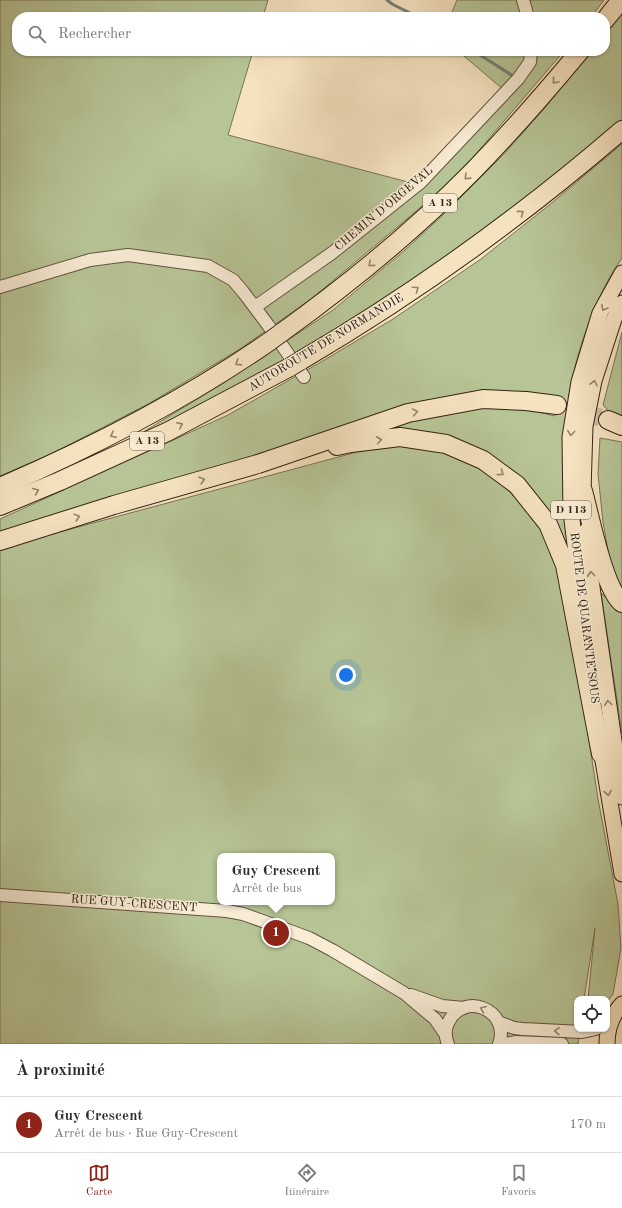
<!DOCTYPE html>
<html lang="fr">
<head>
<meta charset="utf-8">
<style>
  :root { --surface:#fff; --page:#f7f7f7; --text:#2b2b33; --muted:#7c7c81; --line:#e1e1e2; --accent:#8f2418 }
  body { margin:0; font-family:"Old Standard TT",serif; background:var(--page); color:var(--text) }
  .controls { position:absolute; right:12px; bottom:12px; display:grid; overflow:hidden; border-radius:8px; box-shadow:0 1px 3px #0004 }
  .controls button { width:36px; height:36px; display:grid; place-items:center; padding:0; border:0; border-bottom:1px solid var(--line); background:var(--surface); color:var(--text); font:20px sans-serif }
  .you { position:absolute; left:346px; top:675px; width:14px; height:14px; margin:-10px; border:3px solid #fff; border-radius:50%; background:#1a73e8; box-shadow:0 0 0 6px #1a73e833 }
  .badge { display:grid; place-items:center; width:26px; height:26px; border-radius:50%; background:var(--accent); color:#fff; font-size:13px; font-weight:700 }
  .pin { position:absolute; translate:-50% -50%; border:2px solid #fff; box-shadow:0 1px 4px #0006 }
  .popup { position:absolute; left:217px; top:853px; width:118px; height:52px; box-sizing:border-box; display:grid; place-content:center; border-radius:8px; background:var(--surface); filter:drop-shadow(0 1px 3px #0005); font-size:13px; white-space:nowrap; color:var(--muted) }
  .popup b { font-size:15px; color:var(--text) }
  .popup::after { content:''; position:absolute; left:50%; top:100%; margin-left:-8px; border:8px solid transparent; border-top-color:var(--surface) }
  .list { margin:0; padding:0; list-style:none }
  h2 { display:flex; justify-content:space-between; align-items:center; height:52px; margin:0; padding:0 16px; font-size:17px }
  h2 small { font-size:13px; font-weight:400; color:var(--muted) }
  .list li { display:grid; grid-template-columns:26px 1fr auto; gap:12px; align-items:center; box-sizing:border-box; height:56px; padding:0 16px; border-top:1px solid var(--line) }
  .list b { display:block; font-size:15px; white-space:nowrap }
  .list p { margin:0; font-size:13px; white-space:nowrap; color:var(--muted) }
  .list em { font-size:13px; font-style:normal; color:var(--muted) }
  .icon { flex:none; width:22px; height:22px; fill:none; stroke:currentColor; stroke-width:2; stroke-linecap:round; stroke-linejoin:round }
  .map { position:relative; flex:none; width:622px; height:1044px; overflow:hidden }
  .search { position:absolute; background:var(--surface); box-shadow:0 1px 3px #0004; left:12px; right:12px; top:12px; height:44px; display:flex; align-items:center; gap:10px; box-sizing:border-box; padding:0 14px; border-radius:16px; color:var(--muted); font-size:15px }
  .sheet { height:108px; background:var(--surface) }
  nav { display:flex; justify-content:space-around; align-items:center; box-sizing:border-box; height:56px; border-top:1px solid var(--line); background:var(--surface); font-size:11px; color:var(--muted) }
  nav a { display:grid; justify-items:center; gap:2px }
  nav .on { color:var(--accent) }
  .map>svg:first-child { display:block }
  .green { fill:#b7c495; stroke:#767454; fill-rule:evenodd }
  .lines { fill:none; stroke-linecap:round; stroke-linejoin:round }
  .stream { stroke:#757f78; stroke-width:3 }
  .highway-tunnel { stroke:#cebc9d; stroke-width:18; stroke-dasharray:18 9; stroke-linecap:butt }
  .minor-casing { stroke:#64533f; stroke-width:14 }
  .major-casing { stroke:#342314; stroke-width:17 }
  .highway-casing { stroke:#342314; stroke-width:20 }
  .minor { stroke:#f8ecd5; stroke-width:12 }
  .major { stroke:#f5e2bf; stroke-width:15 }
  .highway { stroke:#f5e2bf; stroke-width:18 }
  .highway-bridge-casing { stroke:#342314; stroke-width:20; stroke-linecap:butt }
  .highway-bridge { stroke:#f5e2bf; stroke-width:18 }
  .oneway { stroke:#94826a }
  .oneway2 { stroke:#968874 }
  .labels { text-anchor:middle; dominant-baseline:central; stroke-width:3; stroke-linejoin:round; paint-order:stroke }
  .shield { fill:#f8ecd5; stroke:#6f5f4e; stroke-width:1 }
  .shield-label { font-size:11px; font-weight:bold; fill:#342314 }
  .street-label { font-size:12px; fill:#342314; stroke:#f8ecd5 }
</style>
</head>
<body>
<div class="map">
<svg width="622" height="1044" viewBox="0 0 622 1044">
  <rect width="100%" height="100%" fill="#f5e2bf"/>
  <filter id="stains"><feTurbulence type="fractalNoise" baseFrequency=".005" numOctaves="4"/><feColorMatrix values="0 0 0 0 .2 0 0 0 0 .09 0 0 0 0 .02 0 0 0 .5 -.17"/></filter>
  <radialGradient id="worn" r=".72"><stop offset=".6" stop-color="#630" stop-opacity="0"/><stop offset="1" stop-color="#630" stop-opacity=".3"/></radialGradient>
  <path class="green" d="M 0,0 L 268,0 L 263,17 L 17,17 L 17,51 L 253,51 L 228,135 L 412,183 L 505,91 L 458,51 L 564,51 L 457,176 L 401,224 L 311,299 L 240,349 L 150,403 L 53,453 L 0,476 Z
    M 457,0 L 604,0 L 591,17 L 450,17 Z
    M 622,12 L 622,122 L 522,205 L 351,322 L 262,376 L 117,448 L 222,384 L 333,310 L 405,250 L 444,214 L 501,157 L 544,109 L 590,51 L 605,51 L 605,33 Z
    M 622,144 L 622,258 C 587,307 563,392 563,452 C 563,464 564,477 565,489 C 567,512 568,535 570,558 L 513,474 L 377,430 L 421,418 L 487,406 L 526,409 L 555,416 L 557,401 L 524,397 L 312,437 L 0,535 L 0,519 L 228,415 L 321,362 L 393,319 L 481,259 L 553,202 Z
    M 622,332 L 622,420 L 612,415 L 603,405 Z
    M 600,438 L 622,442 L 622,590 L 611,568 L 603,522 L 598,474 Z
    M 399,446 L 446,451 L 492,476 L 514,496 L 543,529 L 564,578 L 598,799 L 618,904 L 621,948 L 613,994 L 607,1002 L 607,999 L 588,999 L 595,928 L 584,999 L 577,999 L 577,1029 L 580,1029 L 578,1044 L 0,1044 L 0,548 L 357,452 ZM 220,856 L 332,856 L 332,902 L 220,902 Z
    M 601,593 L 622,611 L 622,734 Z"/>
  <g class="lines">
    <path class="stream" d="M 387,0 L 392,4 L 418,17
      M 474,51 L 516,78"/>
    <path class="highway-tunnel" d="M 557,405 L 608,420"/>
    <defs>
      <path id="minor" d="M 523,0 L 528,17
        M 0,287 L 90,260 L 128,255 L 208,266 L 233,280 L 244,293 L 268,325 L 304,377
        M 255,307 L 332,253 L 421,182 L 518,79 L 530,62 L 531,51
        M 0,895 L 227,911 L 243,914 L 290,931 L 309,938 L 332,950 L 404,993 L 435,1019 L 446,1035
        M 411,995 L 442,1006 L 464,1008
        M 498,1022 L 514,1028 L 523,1029 L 582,1032 L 596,1029
        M 448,1044 C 445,1037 445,1029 448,1023 C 463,990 511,1010 499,1044
        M 506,1044 L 516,1042 L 562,1044"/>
      <path id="major" d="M 584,502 L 583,491 L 585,426 L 594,381 L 614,319 L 622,303
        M 587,530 L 591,580 L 622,797
        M 586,634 L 571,512 L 570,437 L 579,382 L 600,313 L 622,273
        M 600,743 L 622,874
        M 607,1044 C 607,1029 612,1015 622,1004"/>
      <path id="highway" d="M 605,20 L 621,0
        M 281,333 C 349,284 414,231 473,171 C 510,133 546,92 580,51
        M 300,361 C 416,293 520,218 622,130
        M 608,420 L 622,426
        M 337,446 L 351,443 L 400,437 L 446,444 L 483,460 L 517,485 L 548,524 L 565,565 L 601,754
        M 0,487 C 95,446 185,400 270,341
        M 583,491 C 590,516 604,589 622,603
        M 0,506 L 60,481 L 169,431 L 290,367
        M 0,541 L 114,505 L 258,464 L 408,413 L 483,399 L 526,401 L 557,405"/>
    </defs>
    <use href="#minor" class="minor-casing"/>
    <use href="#major" class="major-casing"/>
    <use href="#highway" class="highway-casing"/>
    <use href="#minor" class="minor"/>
    <use href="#major" class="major"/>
    <use href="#highway" class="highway"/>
    <defs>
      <path id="highway-bridge" d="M 270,341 L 281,333
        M 290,367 L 300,361"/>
    </defs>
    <use href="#highway-bridge" class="highway-bridge-casing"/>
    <use href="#highway-bridge" class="highway-bridge"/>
  </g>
  <defs><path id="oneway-chevron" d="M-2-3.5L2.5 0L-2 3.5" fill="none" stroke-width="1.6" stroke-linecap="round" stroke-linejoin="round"/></defs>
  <g class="oneway">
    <use href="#oneway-chevron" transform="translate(555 81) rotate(130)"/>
    <use href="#oneway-chevron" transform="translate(467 177) rotate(136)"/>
    <use href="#oneway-chevron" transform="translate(521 213) rotate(-37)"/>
    <use href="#oneway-chevron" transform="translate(371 264) rotate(139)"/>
    <use href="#oneway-chevron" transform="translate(416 289) rotate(-35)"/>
    <use href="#oneway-chevron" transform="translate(604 308) rotate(118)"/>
    <use href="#oneway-chevron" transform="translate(238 363) rotate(148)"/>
    <use href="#oneway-chevron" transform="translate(594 383) rotate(-77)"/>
    <use href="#oneway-chevron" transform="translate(415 412) rotate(-10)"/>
    <use href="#oneway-chevron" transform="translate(180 425) rotate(-27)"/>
    <use href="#oneway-chevron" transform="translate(571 433) rotate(97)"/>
    <use href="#oneway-chevron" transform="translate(113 435) rotate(153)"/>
    <use href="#oneway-chevron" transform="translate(379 440) rotate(-7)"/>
    <use href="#oneway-chevron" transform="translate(501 473) rotate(37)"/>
    <use href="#oneway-chevron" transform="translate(202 480) rotate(-16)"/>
    <use href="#oneway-chevron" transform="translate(36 491) rotate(-23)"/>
    <use href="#oneway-chevron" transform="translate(77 517) rotate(-18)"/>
    <use href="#oneway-chevron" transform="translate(591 574) rotate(-95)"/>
    <use href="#oneway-chevron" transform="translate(608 703) rotate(-98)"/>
    <use href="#oneway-chevron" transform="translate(608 793) rotate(80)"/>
  </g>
  <g class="oneway2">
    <use href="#oneway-chevron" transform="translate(483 1009) rotate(-158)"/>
    <use href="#oneway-chevron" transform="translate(557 1031) rotate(-178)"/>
  </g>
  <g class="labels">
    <g class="shield">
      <rect x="423" y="194" width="34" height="18" rx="3"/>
      <rect x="130" y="432" width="34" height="18" rx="3"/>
      <rect x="551" y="501" width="40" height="18" rx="3"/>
    </g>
    <g class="shield-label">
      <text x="440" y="203">A 13</text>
      <text x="147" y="441">A 13</text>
      <text x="571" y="510">D 113</text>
    </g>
    <g class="street-label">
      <text transform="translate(384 209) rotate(-40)">CHEMIN D'ORGEVAL</text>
      <text transform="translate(326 343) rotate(-31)">AUTOROUTE DE NORMANDIE</text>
      <text transform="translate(584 618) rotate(83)">ROUTE DE QUARANTE SOUS</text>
      <text transform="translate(134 904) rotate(4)">RUE GUY-CRESCENT</text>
    </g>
  </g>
  <rect width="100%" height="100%" filter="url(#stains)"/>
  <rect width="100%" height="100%" fill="url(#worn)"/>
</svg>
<div class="controls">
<button><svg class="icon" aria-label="locate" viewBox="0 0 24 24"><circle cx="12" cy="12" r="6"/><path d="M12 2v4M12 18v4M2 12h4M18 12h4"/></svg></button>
</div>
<div class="you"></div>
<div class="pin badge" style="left:276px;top:933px">1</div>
<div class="popup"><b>Guy Crescent</b>Arrêt de bus</div>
<div class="search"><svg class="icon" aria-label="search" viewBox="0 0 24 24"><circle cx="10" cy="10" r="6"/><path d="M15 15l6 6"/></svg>Rechercher</div>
</div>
<section class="sheet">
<h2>À proximité<small></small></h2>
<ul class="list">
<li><span class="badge">1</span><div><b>Guy Crescent</b><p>Arrêt de bus · Rue Guy-Crescent</p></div><em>170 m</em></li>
</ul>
</section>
<nav>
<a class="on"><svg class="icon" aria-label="map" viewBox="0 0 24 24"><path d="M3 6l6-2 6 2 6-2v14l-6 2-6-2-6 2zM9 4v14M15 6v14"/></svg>Carte</a>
<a><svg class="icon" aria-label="directions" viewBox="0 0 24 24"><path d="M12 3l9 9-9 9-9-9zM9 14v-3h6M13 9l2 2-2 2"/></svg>Itinéraire</a>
<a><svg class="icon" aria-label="saved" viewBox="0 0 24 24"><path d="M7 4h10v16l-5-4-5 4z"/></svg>Favoris</a>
</nav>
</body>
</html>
